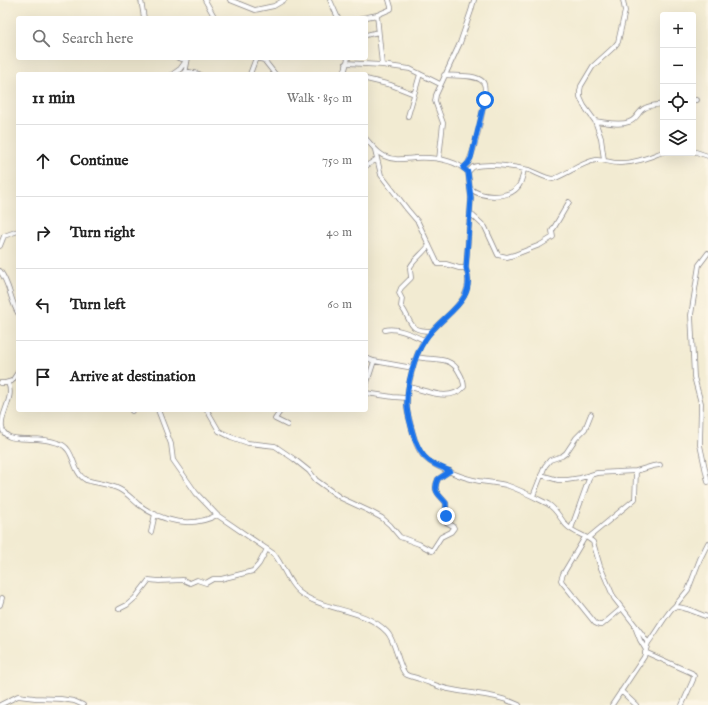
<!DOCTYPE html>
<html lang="en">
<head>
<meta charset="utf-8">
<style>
  :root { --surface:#fff; --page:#f6f6f6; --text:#222; --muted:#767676; --line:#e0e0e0 }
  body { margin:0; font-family:"IM FELL English",serif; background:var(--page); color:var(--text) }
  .controls { position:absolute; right:12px; top:12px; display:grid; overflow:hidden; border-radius:4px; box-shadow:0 4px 16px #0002 }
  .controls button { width:36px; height:36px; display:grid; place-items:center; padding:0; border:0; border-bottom:1px solid var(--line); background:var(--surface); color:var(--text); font:20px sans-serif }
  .stop { position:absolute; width:12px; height:12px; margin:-9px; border:3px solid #1a73e8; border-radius:50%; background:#fff }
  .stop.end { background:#1a73e8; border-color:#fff; box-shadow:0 1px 4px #0008 }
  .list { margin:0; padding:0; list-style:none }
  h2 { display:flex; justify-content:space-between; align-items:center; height:52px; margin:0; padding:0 16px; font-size:17px }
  h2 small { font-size:13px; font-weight:400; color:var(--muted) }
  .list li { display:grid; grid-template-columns:26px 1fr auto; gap:12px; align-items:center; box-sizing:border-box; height:72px; padding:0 16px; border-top:1px solid var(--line) }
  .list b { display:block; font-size:15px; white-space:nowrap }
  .list em { font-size:13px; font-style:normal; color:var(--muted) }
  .icon { flex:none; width:22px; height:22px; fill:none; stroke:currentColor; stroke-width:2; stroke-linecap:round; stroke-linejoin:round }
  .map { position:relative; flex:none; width:708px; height:705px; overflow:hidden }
  .search { position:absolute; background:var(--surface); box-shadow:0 4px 16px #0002; left:16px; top:16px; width:352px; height:44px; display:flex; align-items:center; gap:10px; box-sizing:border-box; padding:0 14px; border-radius:4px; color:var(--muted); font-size:15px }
  .panel { position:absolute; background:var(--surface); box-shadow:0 4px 16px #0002; left:16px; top:72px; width:352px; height:340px; border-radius:4px }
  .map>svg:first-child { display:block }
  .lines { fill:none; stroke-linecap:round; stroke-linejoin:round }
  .minor-casing { stroke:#8a8686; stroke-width:5.5 }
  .minor { stroke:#fff; stroke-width:4 }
  .route { stroke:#1a73e8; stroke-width:5 }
</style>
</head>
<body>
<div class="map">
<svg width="708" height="705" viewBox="0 0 708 705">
  <rect width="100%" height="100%" fill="#fcf5e5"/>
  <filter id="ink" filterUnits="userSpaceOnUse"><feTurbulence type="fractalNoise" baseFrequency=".025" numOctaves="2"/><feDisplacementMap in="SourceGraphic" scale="8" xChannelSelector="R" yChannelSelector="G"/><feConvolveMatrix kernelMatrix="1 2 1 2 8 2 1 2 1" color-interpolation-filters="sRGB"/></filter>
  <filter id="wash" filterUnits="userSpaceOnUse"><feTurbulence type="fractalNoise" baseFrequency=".012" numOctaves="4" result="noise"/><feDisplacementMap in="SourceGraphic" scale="16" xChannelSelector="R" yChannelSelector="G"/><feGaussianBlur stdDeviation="0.9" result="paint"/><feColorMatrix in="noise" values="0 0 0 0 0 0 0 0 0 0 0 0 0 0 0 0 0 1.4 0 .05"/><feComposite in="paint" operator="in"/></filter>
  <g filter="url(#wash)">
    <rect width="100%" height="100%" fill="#f2ebd2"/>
  </g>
  <g filter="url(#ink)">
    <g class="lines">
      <defs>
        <path id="minor" d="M 141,0 L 144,18
          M 205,0 L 215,18
          M 230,0 L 255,10 L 274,6 L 284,0
          M 330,0 L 338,18
          M 377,15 L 382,65
          M 362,18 L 377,15 L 391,9 L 391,7 L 389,0
          M 366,35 L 378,32
          M 178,58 L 186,60
          M 255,58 L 264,60 L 275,74
          M 346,63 L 382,65 L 410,69 L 440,84
          M 185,71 L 199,74
          M 173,74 L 180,69 L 188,58
          M 185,74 L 188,58
          M 250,74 L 256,58
          M 344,74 L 348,58
          M 444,75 C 454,76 477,74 483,82 C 490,91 474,150 469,161 C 468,164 466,166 463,168
          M 366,79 L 391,85 L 414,94
          M 693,100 L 697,100
          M 408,116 L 420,74
          M 595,121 C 605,122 619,126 629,122 C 637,120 638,111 645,108 C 650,105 657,105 663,104
          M 366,139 C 372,145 376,152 384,156 C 394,161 404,159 415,158 C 434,157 454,159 468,172 L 471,198 L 466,268 C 477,302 442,315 425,339 C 414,355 406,389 407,409 C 408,415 410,421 411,426 C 414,438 418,454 429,461 C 440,469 466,479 479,481 C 488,482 497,483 506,485 C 521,490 534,497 548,504 C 557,510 559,517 566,525 C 573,533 585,535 593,542 L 600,566 L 614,598 L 642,634 L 648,643 L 644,657 L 612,705
          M 375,150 L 381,175 L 407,209 L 418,222 L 438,264 L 446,264 L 459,268 L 466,268
          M 693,151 L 708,156
          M 439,159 L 443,123 L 435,101 L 436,95 L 460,43 L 471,11 L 474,0
          M 604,160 L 601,138 L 595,121 L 584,106 L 580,97 L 580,91 L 581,86 L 593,66 L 614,47 L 618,42 L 625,11 L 623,0
          M 366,166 L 377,159
          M 468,172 L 473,167 C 488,163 514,166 529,170 C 537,173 545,178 553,179 C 568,174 580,163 596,160 C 604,159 612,164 621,163 C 636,163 649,157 663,152
          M 471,189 C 482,198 508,199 518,187 C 522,182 523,175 524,169
          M 471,214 L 485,227 L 498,255 L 507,257 L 514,255 L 540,245 L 553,237 L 552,231 L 569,202
          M 429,245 C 425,252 411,262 410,268 C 410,272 411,275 411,278 L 401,288 L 399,293 L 402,299 L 401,306 C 413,322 407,331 431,331
          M 0,246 L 4,236 L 18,231
          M 708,253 L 699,265 L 691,315 L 694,377 L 701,403 L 700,445 L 708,482
          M 0,271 C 10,284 10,300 18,313
          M 385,330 C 397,327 413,335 424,340
          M 366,358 L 374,361 L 413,368
          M 0,383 L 5,383 L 12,381 L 18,372
          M 8,383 C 15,398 0,413 2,427 C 4,441 20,438 30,439 C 39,439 49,440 58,443 C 76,448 71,472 86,480 C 96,483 109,484 119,489 C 127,493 131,498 138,504 C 160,521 191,529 217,515
          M 366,386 L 374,361
          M 409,387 C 427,390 448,403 464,387 C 464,381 462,377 459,372 C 450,355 432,361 417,357
          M 366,393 L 393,397 L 407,398
          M 158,410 L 171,444 L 173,460 L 196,493 L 217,515 L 274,554 C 284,566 287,582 299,592 C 324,612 363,607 387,632 C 396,641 399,671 407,675 C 411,677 415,677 419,679 C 428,682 438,687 448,689 C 472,694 496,694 519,705
          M 207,410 L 219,431 L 231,437 L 248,443 L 275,446 L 294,459 L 309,471 L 316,480 L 341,498 L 369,511 L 382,518 L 390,525 L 400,537 L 419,544 L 432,551 L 441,537 L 451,532 L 454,528 L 453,526 L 446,522 L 446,503 C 439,494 432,492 438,479 L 450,471
          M 281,410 L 275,419 L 287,425
          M 132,411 L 132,410
          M 541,475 L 558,480 L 567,480 L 580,478 L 597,473 L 636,471 L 653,466 L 660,465
          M 533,496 L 545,466 L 550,460 L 562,456 L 566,453 L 576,438 L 585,429 L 591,414
          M 571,529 L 590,476
          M 151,532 L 155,514
          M 585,537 L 563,574 L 561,580 L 562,582 L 595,623 L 599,625 L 602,625 L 622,608
          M 588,538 L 635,499 L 636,471
          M 0,605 L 2,598
          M 674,607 L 688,590 L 700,559 L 708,543
          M 119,609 L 127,605 L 135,598 L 149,580 L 159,581 L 183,580 L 190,583 L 197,580 L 206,583 L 213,579 L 221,579 L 253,571 L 259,564 L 267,549
          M 635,627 L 640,640 L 646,650
          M 648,643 C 653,637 670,608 674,607 C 678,606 683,608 687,609 C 694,611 701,615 708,617
          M 645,652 L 692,673 L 694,676 L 693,680 L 682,705
          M 621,691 L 636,705
          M 0,705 L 18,696 L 35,698 L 61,699 L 74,701 L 83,705"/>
      </defs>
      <use href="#minor" class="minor-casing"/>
      <use href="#minor" class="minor"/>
    </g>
  </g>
  <g class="lines" filter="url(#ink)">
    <path class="route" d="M 446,516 L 446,503 C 439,494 432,492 438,479 L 450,471 C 443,468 434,465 428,460 C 421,455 418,447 415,440 C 412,430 408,418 407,407 C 406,387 414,356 425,340 C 441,314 478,303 466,268 L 471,198 L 468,172 L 463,168 L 468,163 L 471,158 L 485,100"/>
  </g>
</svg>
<div class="controls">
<button>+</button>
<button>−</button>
<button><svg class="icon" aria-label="locate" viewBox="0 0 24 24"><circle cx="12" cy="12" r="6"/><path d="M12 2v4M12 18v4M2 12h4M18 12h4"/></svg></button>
<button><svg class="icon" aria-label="layers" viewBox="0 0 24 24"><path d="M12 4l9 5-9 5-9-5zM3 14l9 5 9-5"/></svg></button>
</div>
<div class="stop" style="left:485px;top:100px"></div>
<div class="stop end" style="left:446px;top:516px"></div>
<div class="search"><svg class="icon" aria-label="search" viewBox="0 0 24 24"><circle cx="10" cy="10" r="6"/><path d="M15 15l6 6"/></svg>Search here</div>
<section class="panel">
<h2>11 min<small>Walk · 850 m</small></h2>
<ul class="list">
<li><svg class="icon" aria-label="ahead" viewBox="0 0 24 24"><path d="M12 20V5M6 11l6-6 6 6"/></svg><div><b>Continue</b></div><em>750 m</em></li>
<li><svg class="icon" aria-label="right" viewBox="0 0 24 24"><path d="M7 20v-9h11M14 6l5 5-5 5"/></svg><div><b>Turn right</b></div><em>40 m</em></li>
<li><svg class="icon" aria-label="left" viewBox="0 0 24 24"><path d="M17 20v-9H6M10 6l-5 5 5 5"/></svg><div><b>Turn left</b></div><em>60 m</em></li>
<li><svg class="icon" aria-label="arrive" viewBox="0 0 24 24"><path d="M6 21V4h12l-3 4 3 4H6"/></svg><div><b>Arrive at destination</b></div></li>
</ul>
</section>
</div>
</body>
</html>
